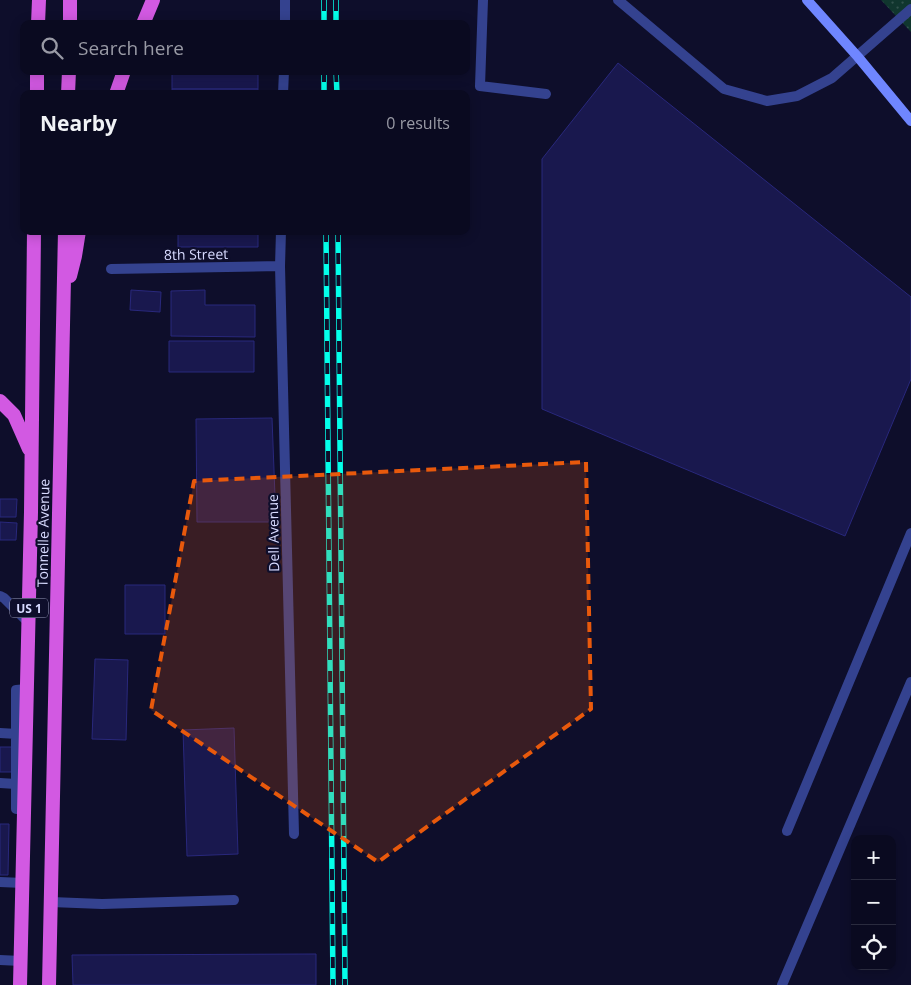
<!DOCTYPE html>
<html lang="en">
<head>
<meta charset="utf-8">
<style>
  :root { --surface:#0a0a20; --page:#18182d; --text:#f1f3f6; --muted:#999aa5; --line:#2a2b3e }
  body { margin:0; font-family:"Open Sans",sans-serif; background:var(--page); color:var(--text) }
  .controls { position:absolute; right:15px; bottom:15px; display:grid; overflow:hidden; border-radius:10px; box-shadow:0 2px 12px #0003 }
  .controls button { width:45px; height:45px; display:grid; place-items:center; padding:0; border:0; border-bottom:1px solid var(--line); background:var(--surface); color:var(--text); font:25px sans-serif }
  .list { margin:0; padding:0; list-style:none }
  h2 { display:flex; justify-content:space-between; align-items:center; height:65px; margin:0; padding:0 20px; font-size:21px }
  h2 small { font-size:16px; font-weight:400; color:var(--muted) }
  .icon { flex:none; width:28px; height:28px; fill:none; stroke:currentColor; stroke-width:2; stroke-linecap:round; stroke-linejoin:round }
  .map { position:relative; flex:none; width:911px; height:985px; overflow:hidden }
  .search { position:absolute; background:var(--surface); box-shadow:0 2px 12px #0003; left:20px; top:20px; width:450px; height:55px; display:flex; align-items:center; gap:12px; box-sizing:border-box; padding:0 18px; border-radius:10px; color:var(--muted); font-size:19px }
  .panel { position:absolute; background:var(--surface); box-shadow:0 2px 12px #0003; left:20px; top:90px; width:450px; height:145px; border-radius:10px }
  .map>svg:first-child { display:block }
  .green { fill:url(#green-dots) }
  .building { fill:#19184e; stroke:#29287c }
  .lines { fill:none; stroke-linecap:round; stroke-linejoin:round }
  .service { stroke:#34428f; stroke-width:10 }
  .minor { stroke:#34428f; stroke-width:10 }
  .secondary { stroke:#6f86ff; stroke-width:10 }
  .trunk { stroke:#d259e2; stroke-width:14 }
  .rail-casing { stroke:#04ffea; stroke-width:5.5 }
  .rail { stroke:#0e0e2b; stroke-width:4; stroke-dasharray:11; stroke-linecap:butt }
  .marked { fill:#e8590c; fill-opacity:0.2; stroke:#e8590c; stroke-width:4; stroke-dasharray:10 6; stroke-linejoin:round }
  .labels { text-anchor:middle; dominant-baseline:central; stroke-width:4.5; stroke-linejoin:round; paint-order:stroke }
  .shield { fill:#0e0e2b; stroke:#9b9ebf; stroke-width:1 }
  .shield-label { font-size:12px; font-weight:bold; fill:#d8dbff }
  .street-label { font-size:14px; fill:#d8dbff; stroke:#0e0e2b }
</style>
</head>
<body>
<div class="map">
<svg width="911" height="985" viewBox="0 0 911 985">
  <defs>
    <pattern id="green-dots" width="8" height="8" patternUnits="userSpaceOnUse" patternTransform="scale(1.25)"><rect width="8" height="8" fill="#10362e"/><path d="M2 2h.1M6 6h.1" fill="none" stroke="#32524d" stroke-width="1.8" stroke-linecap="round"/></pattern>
  </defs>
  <rect width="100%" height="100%" fill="#0e0e2b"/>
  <path class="green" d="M 881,0 L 911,0 L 911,32 Z"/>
  <path class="building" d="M 618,63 L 911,297 L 911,379 L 845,536 L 542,409 L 542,159 Z
    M 172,71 L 258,71 L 258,89 L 172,89 Z
    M 172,89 L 258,89 L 258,94 L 172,94 Z
    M 178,231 L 258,231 L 258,247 L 178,247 Z
    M 131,290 L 161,292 L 160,312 L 130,310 Z
    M 205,290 L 205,305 L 255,305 L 255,337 L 171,336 L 171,291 Z
    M 169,341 L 254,341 L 254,372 L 169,372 Z
    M 272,418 L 276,522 L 197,522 L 196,419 Z
    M 0,499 L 17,499 L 16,517 L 0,517 Z
    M 0,522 L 17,523 L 16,540 L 0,540 Z
    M 125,585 L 165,585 L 165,634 L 125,634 Z
    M 95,659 L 128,660 L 126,740 L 92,739 Z
    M 234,728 L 238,854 L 187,856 L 183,730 Z
    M 0,747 L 14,747 L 14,772 L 0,772 Z
    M 0,824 L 9,824 L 8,875 L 0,875 Z
    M 316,954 L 316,985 L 73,985 L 72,955 Z"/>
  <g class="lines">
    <path class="service" d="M 483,0 L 480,86 L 546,94
      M 618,0 L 724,89 L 767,101 L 797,96 L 832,78 L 911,9
      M 0,733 L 17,734
      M 0,783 L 16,784
      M 24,809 L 16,809 L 16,690 L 27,689
      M 787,831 L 911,533
      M 0,882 L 23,883
      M 51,902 L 102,904 L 234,900
      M 0,960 L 21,961
      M 782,985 L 911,682"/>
    <path class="minor" d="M 285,24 L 285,0
      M 283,94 L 284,71
      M 281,231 L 280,266 L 294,834
      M 111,269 L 280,266
      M 0,596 L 4,598 L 28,622"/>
    <path class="secondary" d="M 807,0 L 858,57 L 911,121"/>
    <path class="trunk" d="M 38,24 L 39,0
      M 70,24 L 70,0
      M 143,24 L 153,0
      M 37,94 L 37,71
      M 68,94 L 69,71
      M 116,94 L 124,71
      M 70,276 L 75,256 L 79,231
      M 0,401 L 14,415 L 29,449
      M 20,985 L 31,512 L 34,231
      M 49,985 L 65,231"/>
    <defs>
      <path id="rail" d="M 324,0 L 324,24
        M 336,0 L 336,24
        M 324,71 L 324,94
        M 336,71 L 337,94
        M 326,231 L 333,985
        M 338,231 L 345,985"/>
    </defs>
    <use href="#rail" class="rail-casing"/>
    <use href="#rail" class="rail"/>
  </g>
  <path class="marked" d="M 586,462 L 591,709 L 378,862 L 151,710 L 194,481 Z"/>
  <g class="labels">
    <rect class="shield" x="10" y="598.5" width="38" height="19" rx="4"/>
    <g class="shield-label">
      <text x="29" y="608">US 1</text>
    </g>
    <g class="street-label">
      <text transform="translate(196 254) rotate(-1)">8th Street</text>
      <text transform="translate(43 533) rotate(-89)">Tonnelle Avenue</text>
      <text transform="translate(273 533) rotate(-91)">Dell Avenue</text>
    </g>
  </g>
</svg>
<div class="controls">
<button>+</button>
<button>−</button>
<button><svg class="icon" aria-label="locate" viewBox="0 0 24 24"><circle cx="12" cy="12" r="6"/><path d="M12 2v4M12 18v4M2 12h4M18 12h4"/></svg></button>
</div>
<div class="search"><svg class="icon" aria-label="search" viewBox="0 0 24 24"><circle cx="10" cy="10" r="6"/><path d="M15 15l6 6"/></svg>Search here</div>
<section class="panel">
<h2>Nearby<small>0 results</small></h2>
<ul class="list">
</ul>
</section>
</div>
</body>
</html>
